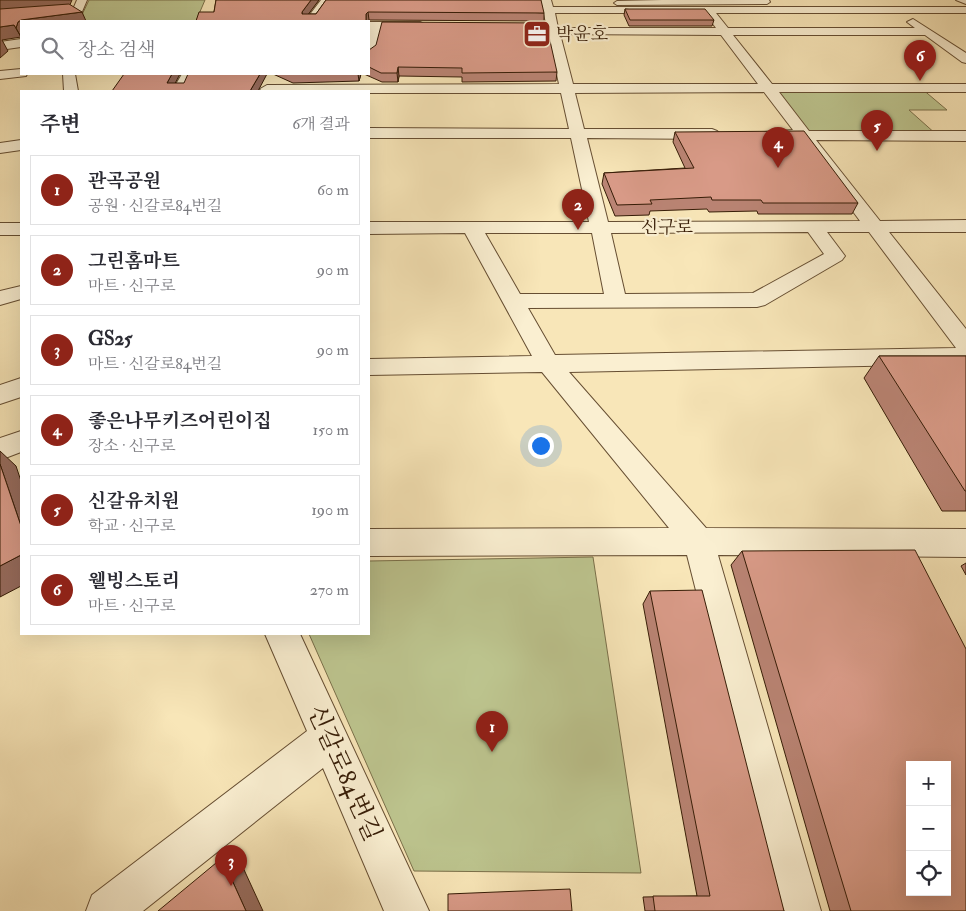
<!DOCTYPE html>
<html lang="ko">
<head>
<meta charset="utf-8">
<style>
  :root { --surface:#fff; --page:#f7f7f7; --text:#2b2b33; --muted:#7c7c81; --line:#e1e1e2; --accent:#8f2418 }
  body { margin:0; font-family:"IM FELL Double Pica","Noto Serif KR",serif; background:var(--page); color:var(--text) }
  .controls { position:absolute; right:15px; bottom:15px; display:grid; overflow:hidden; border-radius:0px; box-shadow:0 5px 20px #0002 }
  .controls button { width:45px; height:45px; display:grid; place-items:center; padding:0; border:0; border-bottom:1px solid var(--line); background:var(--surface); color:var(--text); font:25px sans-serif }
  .you { position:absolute; left:540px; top:445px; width:18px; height:18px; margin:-12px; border:4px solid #fff; border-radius:50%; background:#1a73e8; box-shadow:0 0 0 8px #1a73e833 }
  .badge { display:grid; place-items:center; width:32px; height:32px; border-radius:50%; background:var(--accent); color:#fff; font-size:16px; font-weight:700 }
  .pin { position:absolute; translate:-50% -41px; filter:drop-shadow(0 1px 2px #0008) }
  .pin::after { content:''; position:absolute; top:26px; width:18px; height:15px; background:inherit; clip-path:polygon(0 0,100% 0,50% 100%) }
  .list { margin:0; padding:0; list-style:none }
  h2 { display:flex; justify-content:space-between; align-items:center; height:65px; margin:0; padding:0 20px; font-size:21px }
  h2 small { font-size:16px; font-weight:400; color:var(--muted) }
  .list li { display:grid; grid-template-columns:32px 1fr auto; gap:15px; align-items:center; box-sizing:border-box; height:70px; margin:0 10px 10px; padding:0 10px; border:1px solid var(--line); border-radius:0px }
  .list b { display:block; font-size:19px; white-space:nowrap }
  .list p { margin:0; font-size:16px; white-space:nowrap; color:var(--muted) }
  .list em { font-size:16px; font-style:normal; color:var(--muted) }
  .icon { flex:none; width:28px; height:28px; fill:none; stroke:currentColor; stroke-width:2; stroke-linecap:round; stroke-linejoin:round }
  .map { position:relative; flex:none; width:966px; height:911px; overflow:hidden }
  .search { position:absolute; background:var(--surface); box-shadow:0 5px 20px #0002; left:20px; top:20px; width:350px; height:55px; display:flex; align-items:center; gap:12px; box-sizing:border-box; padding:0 18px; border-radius:0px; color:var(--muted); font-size:19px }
  .panel { position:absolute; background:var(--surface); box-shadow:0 5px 20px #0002; left:20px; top:90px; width:350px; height:545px; border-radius:0px }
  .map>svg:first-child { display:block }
  .green { fill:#bdc58f; stroke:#7a704a }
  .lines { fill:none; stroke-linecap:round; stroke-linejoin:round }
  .lane-casing { stroke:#664e32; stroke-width:2 }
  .street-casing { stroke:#664e32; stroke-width:2 }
  .lane { fill:#faefd1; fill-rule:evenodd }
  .street { fill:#faefd1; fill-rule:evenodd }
  .wall { fill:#ba8474; stroke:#361c06 }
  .shaded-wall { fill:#976c5e; stroke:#361c06 }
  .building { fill:#d89a87; stroke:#361c06; fill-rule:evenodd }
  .labels { text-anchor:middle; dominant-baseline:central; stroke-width:4.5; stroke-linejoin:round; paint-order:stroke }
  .far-poi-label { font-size:18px; fill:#361c06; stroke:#faefd1; text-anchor:start }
  .far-street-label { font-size:18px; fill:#361c06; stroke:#faefd1 }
  .near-street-label { font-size:25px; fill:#361c06; stroke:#faefd1 }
</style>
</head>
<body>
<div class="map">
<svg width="966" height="911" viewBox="0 0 966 911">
  <rect width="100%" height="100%" fill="#f8e6b8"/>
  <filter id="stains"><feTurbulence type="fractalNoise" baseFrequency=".004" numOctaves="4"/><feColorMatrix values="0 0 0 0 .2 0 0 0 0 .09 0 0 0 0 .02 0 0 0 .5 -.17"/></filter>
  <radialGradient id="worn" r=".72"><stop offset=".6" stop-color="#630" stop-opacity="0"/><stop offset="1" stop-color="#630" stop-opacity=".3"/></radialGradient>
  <path class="green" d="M 89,0 L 205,0 L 196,21 L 79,21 Z
    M 767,87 L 921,88 L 947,110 L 909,110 L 937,135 L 804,135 Z
    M 593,557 L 641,873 L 414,871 L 309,634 L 369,634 L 369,561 Z"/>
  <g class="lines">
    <defs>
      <path id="lane" d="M 662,0 L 769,0 L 770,2 L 767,4 L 617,5 L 614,3 L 617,1 Z
        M 956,0 L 966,0 L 966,4 Z"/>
      <path id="street" d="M 77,0 L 87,0 L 78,21 L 68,21 Z
        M 321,0 L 331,0 L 316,21 L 305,21 Z
        M 541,0 L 551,0 L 553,7 L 966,7 L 966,13 L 716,13 L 728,28 L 915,28 L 907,22 L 913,19 L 966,53 L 966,63 L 962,62 L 925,35 L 733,35 L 772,84 L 966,84 L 966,92 L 779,92 L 809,131 L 966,131 L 966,141 L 816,140 L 880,221 L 966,220 L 966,232 L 889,232 L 966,329 L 966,364 L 569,372 L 706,528 L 966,529 L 966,557 L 718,555 L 821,911 L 777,911 L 687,555 L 369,556 L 369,529 L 669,528 L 542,372 L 369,375 L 369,359 L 532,356 L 465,233 L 369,234 L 369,222 L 589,222 L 571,138 L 369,138 L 369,128 L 569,129 L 561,93 L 369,93 L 369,91 L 262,91 L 260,89 L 267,85 L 559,84 ZM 555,13 L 705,13 L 716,28 L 558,28 ZM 560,34 L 721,35 L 758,84 L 573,84 ZM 764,92 L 793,130 L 765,132 L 762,135 L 765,138 L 800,140 L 860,221 L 608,222 L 587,138 L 712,139 L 717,137 L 720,134 L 717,131 L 712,129 L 584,129 L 575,93 ZM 808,232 L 824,254 L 753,293 L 625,294 L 611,233 ZM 827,232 L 869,232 L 956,348 L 555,355 L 528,308 L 757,307 L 765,305 L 842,260 L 845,256 ZM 485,233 L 592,233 L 604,294 L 520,294 Z
        M 369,22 L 420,22 L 426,25 L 420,28 L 382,28 L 375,53 L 369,57 Z
        M 21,39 L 21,47 L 0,50 L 0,42 Z
        M 21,69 L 21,74 L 27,74 L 26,76 L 0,79 L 0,71 Z
        M 63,74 L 75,74 L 78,91 L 64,91 Z
        M 182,74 L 195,74 L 186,91 L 172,91 Z
        M 21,140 L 21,150 L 0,153 L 0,143 Z
        M 0,223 L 21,223 L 21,235 L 0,235 Z
        M 21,286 L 21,299 L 0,305 L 0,291 Z
        M 21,378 L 21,397 L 0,404 L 0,385 Z
        M 21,431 L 21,452 L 0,460 L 0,438 Z
        M 265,634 L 300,634 L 429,911 L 384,911 L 323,768 L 143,911 L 86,911 L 92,895 L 307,731 Z"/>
    </defs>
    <use href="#lane" class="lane-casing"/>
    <use href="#street" class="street-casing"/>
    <use href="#lane" class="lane"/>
    <use href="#street" class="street"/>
  </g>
  <path class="wall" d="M 216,0 L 319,0 L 308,14 L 316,14 L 326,0 L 544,13 L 544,21 L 369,20 L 214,12 Z
    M 625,9 L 714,20 L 712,26 L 629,26 L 624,15 Z
    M 369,50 L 557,72 L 556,81 L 462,82 L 462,77 L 399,76 L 398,82 L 382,82 L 364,74 L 369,74 Z
    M 273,74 L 361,74 L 359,81 L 293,83 Z
    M 675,132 L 858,203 L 852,214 L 758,214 L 757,211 L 709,212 L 707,209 L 650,211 L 649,215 L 615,216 L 602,184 L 604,173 L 685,168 L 673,142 Z
    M 879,356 L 966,356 L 966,511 L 942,511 L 864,378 Z
    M 742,551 L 966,911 L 830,911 L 731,565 Z
    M 966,563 L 966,575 L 961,566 Z
    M 650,591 L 784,911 L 645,911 L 643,897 L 697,896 L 643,604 Z"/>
  <path class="shaded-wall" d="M 0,0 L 72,0 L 69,7 L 0,11 Z
    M 311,0 L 319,0 L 304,20 L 302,12 Z
    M 82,12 L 86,21 L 21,21 L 21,37 L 16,28 L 18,22 L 21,20 Z
    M 368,12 L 369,20 L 368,21 L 366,21 L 366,14 Z
    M 14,25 L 21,37 L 2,40 L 8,51 L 0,58 L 0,27 Z
    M 398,67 L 399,76 L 398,82 L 397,73 Z
    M 172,74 L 180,74 L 171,91 L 167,83 Z
    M 260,74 L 267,74 L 258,91 L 250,91 Z
    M 358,74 L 361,74 L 359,81 Z
    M 0,451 L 16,466 L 21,481 L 21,526 L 0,464 Z
    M 21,555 L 21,586 L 0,597 L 0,566 Z
    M 222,858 L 240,861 L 263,911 L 246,911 Z"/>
  <path class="building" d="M 216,0 L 311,0 L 302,12 L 302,14 L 316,14 L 326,0 L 541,0 L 544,13 L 368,12 L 366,14 L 366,21 L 196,21 L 199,12 L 214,12 Z
    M 69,4 L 82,12 L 21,20 L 18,22 L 16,28 L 14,25 L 0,27 L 0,9 Z
    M 625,9 L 705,9 L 714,20 L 630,20 Z
    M 382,22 L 546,23 L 557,72 L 462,73 L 462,68 L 398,67 L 397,73 L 381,73 L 369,67 L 369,50 L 376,45 Z
    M 124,74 L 172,74 L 167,83 L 184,83 L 188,74 L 260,74 L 250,91 L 112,91 Z
    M 804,131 L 858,203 L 763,203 L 761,200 L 712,200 L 711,197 L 650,200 L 652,204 L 617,205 L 604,173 L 694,168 L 675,132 Z
    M 879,356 L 966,356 L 966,491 L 965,491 Z
    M 0,464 L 21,526 L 21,555 L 0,566 Z
    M 915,550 L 966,649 L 966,911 L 851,911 L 742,551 ZM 910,765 L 947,765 L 947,892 L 910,892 Z
    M 702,590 L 784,911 L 655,911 L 653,896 L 710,896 L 650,591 Z
    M 222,858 L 246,911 L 158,911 Z
    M 570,889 L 572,911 L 448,911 L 448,894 Z"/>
  <defs>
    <symbol id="office-square" viewBox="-11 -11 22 22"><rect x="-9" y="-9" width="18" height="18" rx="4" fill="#8f2418" stroke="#faefd1"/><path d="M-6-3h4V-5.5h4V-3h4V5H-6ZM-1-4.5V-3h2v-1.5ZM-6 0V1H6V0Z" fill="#fff"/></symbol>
  </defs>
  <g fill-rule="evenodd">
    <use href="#office-square" x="521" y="18" width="32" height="32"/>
  </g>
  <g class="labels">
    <g class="far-poi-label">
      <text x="556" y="34">박윤호</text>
    </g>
    <g class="far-street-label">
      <text x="667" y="227">신구로</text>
    </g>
    <g class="near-street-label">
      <text transform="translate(344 773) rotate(66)">신갈로84번길</text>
    </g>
  </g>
  <rect width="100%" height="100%" filter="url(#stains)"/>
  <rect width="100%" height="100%" fill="url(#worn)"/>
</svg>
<div class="controls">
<button>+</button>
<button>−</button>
<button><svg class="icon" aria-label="locate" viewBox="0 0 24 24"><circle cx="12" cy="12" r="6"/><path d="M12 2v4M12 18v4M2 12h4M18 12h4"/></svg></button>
</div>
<div class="you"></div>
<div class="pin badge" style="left:492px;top:752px">1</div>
<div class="pin badge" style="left:578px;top:230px">2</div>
<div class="pin badge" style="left:231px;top:886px">3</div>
<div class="pin badge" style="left:778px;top:168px">4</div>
<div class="pin badge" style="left:877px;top:151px">5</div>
<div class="pin badge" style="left:920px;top:81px">6</div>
<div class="search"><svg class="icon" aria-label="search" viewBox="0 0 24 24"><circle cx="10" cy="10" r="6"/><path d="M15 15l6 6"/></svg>장소 검색</div>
<section class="panel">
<h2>주변<small>6개 결과</small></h2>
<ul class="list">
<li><span class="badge">1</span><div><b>관곡공원</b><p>공원 · 신갈로84번길</p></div><em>60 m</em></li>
<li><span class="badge">2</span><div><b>그린홈마트</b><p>마트 · 신구로</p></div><em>90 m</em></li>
<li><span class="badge">3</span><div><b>GS25</b><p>마트 · 신갈로84번길</p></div><em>90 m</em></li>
<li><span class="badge">4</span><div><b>좋은나무키즈어린이집</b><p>장소 · 신구로</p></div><em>150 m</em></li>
<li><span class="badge">5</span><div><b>신갈유치원</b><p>학교 · 신구로</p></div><em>190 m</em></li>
<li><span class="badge">6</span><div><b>웰빙스토리</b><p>마트 · 신구로</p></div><em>270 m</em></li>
</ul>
</section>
</div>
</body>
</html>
